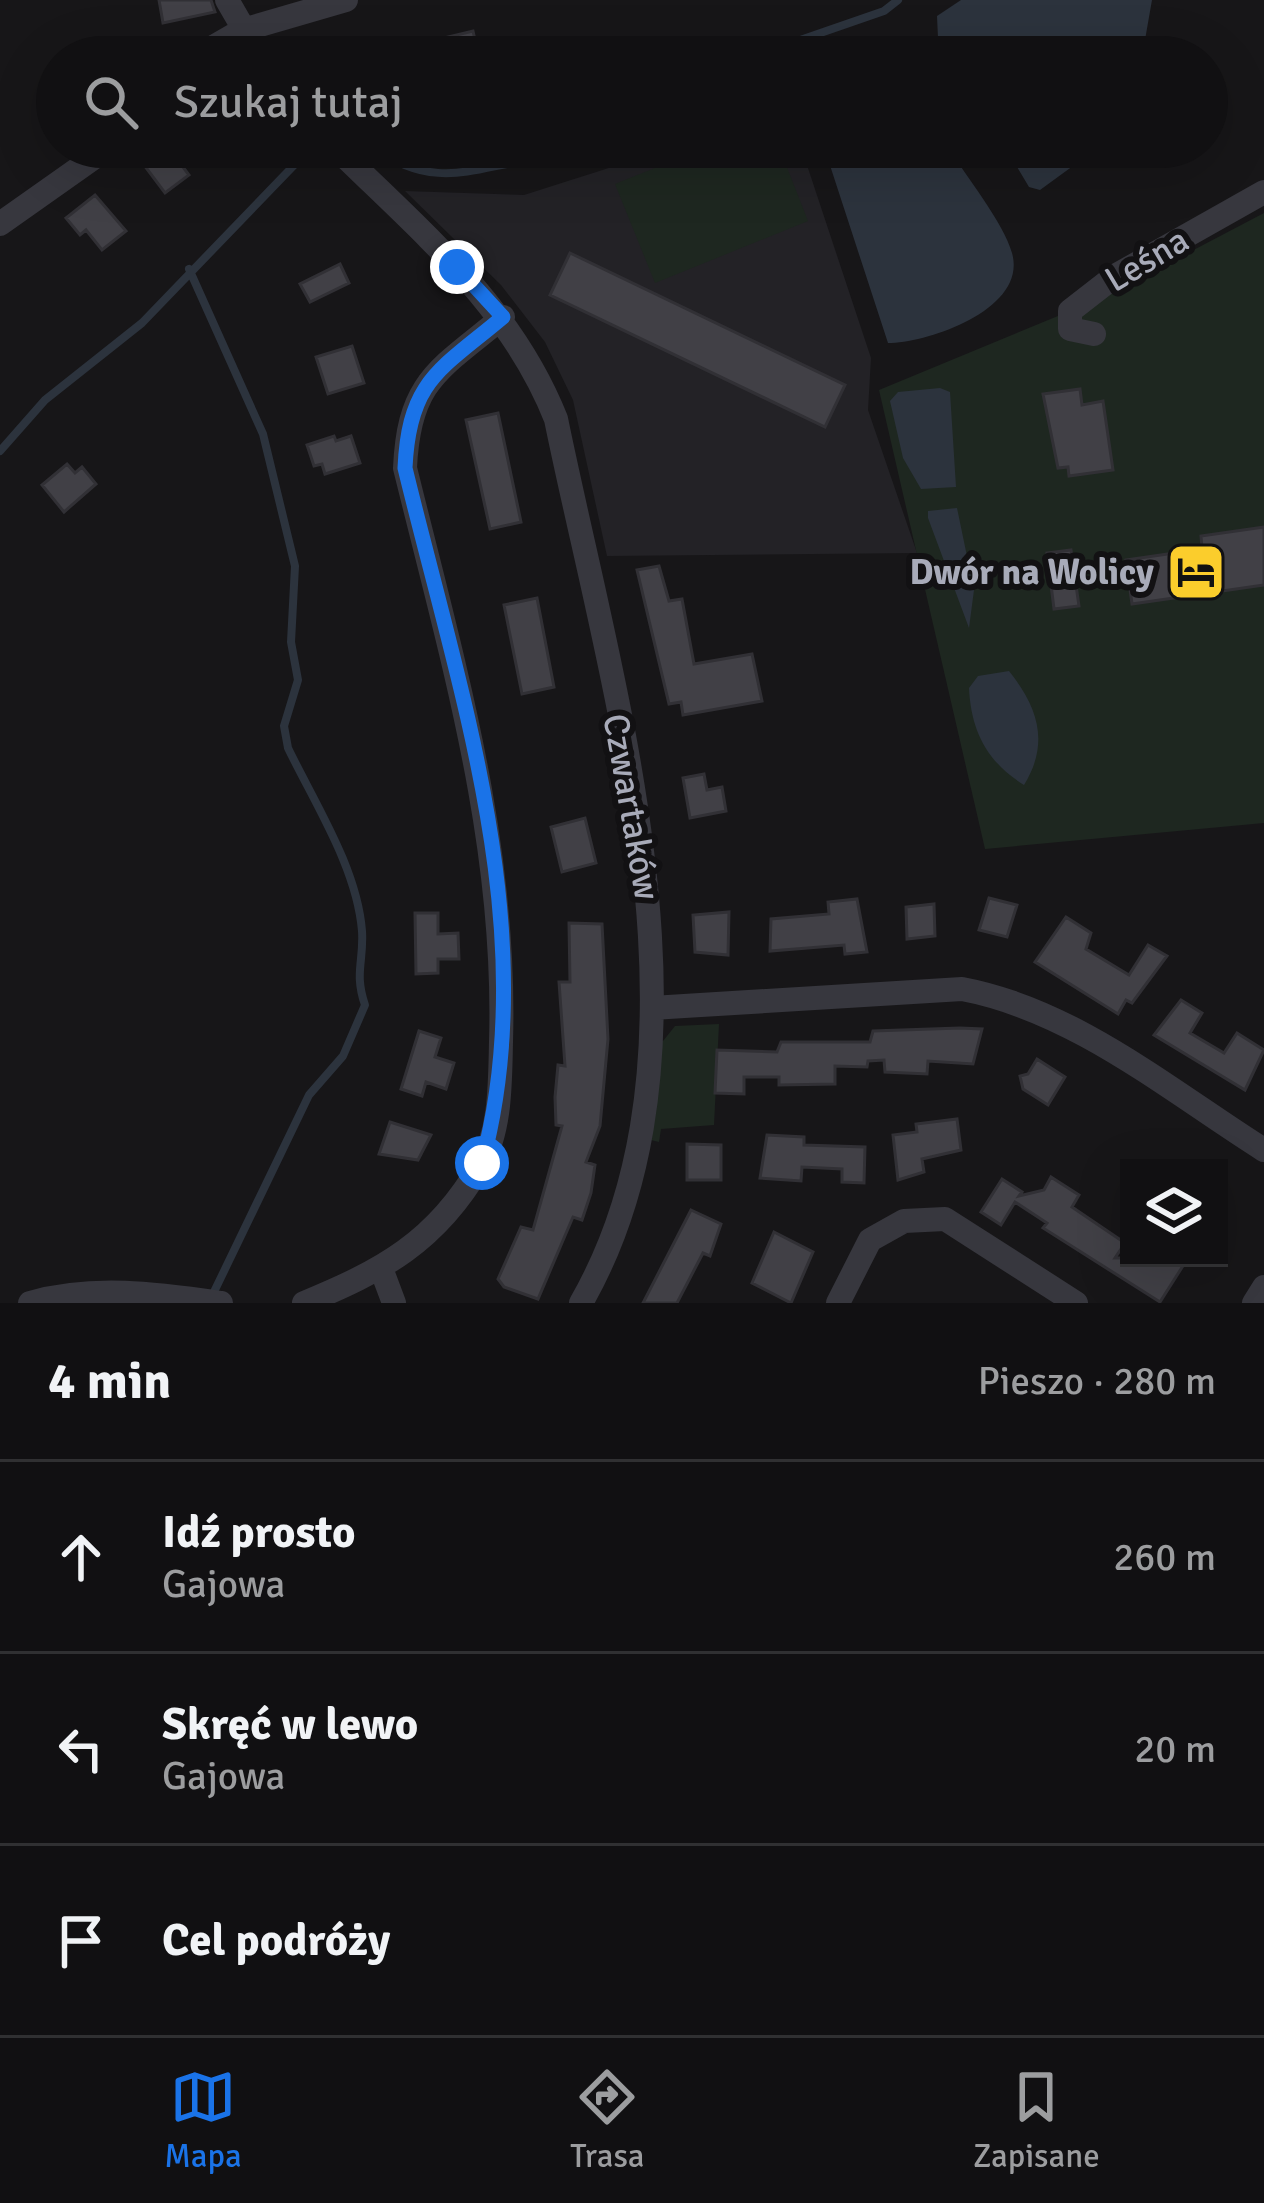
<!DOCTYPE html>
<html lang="pl">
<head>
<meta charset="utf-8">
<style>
  :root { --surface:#111012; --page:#1a191b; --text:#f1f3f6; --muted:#9c9d9f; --line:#303032; --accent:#1a73e8 }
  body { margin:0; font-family:Signika,sans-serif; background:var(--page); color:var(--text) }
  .controls { position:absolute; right:36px; bottom:36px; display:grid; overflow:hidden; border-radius:0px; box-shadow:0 12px 48px #0002 }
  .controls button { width:108px; height:108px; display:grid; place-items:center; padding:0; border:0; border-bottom:3px solid var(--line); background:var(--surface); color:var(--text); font:60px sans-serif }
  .stop { position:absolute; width:36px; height:36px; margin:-27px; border:9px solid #1a73e8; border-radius:50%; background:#fff }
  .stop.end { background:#1a73e8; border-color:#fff; box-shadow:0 3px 12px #0008 }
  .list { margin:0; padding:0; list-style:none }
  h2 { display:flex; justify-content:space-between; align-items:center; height:156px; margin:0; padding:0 48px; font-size:51px }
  h2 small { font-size:39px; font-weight:400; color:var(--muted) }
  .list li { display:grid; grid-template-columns:78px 1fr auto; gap:36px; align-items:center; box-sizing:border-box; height:192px; padding:0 48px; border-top:3px solid var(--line) }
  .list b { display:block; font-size:45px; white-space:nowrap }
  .list p { margin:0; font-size:39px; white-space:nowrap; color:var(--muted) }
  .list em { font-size:39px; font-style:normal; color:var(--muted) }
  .icon { flex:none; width:66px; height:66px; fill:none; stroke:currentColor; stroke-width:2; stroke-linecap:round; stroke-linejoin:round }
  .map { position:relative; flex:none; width:1264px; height:1303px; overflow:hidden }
  .search { position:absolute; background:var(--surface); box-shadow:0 12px 48px #0002; left:36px; right:36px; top:36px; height:132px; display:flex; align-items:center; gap:30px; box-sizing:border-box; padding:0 42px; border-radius:66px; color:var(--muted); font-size:45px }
  .sheet { height:732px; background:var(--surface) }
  nav { display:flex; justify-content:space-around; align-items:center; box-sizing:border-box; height:168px; border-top:3px solid var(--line); background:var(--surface); font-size:33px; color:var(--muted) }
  nav a { display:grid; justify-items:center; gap:6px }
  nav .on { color:var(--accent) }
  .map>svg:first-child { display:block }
  .built { fill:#232226 }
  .green { fill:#1e2720 }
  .water { fill:#2c333d }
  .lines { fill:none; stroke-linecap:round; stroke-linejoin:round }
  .stream { stroke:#2c333d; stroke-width:8 }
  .building { fill:#414046; stroke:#313035; stroke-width:3 }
  .minor { stroke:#37373e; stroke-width:24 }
  .route { stroke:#1a73e8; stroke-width:15 }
  .labels { text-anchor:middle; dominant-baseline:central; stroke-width:12; stroke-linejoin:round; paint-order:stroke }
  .street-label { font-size:36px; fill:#a8abb9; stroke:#121113 }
  .poi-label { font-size:36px; font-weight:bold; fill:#a8abb9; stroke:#121113; text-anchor:end }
</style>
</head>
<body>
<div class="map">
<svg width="1264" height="1303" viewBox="0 0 1264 1303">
  <rect width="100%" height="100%" fill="#171618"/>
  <path class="built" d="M 646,147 L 801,147 L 871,358 L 868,410 L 917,553 L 607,556 L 573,400 L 545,342 L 501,285 L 405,191 L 524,195 L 615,166 Z"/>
  <path class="green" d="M 707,147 L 779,147 L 808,221 L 655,283 L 615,184 Z
    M 1264,213 L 1264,823 L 985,849 L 879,390 L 1104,297 Z
    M 719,1024 L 714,1125 L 661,1129 L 659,1142 L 651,1140 L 656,1041 L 663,1041 L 675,1026 Z"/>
  <path class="water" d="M 961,0 L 1152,0 L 1142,57 L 950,57 L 938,38 L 937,16 Z
    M 824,147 L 948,147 C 965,175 1004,223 1012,253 C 1028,309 928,343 888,343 Z
    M 1005,147 L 1099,147 L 1040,190 L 1029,187 Z
    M 940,388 L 950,392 L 956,487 L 921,489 L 903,458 L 890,401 L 898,392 Z
    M 957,508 L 974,590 L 969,628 L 928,518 L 928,511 Z
    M 1009,671 C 1038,707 1050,743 1024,785 C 987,762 971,731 969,688 L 978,676 Z"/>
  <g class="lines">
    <path class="stream" d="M 751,57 L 884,11 L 898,0
      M 374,147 C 451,206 505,144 574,163 L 600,147
      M 189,269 L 263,434 L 295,566 L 291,642 L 298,680 L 284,726 L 288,748 C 315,804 357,868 362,931 C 364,961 354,973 365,1005 L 343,1056 L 309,1095 L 212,1296
      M 0,451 L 45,400 L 142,323 L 301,158"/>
  </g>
  <path class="building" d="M 159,0 L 211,0 L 215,12 L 163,23 Z
    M 473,31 L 479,57 L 395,57 L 394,50 Z
    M 168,147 L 189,175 L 165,193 L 144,165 Z
    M 95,195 L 126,231 L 102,250 L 86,230 L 80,235 L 66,218 Z
    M 570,253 L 845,385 L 825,427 L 550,295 Z
    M 340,264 L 349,283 L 310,302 L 300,284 Z
    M 352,346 L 364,383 L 328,394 L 316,357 Z
    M 1080,389 L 1082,405 L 1103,401 L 1113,470 L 1069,476 L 1068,467 L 1058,468 L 1043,394 Z
    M 498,413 L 521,522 L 490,529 L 466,420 Z
    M 334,436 L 336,441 L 351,436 L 360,463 L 325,474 L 322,464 L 314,466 L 307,445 Z
    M 67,464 L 75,473 L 82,467 L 96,484 L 64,512 L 42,485 Z
    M 1264,527 L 1264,585 L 1132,604 L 1126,560 L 1202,549 L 1201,536 Z
    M 1071,550 L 1079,606 L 1054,609 L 1047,553 Z
    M 659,566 L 669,601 L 682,599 L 694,664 L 752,654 L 762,701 L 683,715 L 681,702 L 669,704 L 637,570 Z
    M 537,598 L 554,687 L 522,694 L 504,605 Z
    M 704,774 L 707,790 L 722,787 L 726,811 L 690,818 L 683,778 Z
    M 585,818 L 596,863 L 562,872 L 551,827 Z
    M 989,898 L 1017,905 L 1007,937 L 979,930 Z
    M 857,899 L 867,952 L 845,954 L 844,945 L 770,951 L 771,919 L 829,914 L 828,902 Z
    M 934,904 L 935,936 L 907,939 L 906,907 Z
    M 729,912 L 728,955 L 695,952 L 693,915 Z
    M 415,913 L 438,913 L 438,934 L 458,933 L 459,959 L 438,959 L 438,973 L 416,974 Z
    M 1066,917 L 1091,933 L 1086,949 L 1129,975 L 1148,945 L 1167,956 L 1132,1003 L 1126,1000 L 1118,1014 L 1035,962 Z
    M 569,923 L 602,924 L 608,1039 L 600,1126 L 586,1162 L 595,1165 L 591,1193 L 582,1220 L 573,1217 L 538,1299 L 504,1287 L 498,1279 L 521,1227 L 533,1230 L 562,1126 L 556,1125 L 555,1097 L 558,1065 L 565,1066 L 559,982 L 570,982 Z
    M 1181,1000 L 1202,1013 L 1190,1033 L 1224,1053 L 1237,1033 L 1264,1050 L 1245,1090 L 1154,1035 Z
    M 960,1028 L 982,1029 L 973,1064 L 928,1061 L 927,1074 L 885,1072 L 884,1060 L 868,1061 L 867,1067 L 835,1066 L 835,1084 L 779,1085 L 779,1077 L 744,1077 L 744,1094 L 715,1093 L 717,1050 L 777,1052 L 781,1042 L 870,1042 L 873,1031 Z
    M 419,1031 L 441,1038 L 435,1057 L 454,1063 L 446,1089 L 426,1082 L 422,1096 L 401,1089 Z
    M 1037,1059 L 1065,1077 L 1048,1105 L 1023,1089 L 1020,1076 L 1028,1074 Z
    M 957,1119 L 961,1150 L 922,1159 L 924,1172 L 898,1180 L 893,1135 L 917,1132 L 916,1124 Z
    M 390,1122 L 431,1135 L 418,1160 L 379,1154 Z
    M 767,1135 L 804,1137 L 804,1145 L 865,1147 L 864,1183 L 842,1182 L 842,1169 L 802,1167 L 801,1181 L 760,1178 Z
    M 687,1144 L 721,1145 L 721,1180 L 687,1180 Z
    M 1051,1177 L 1079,1195 L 1072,1207 L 1125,1243 L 1115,1258 L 1188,1258 L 1160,1302 L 1043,1228 L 1047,1223 L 1015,1202 L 1001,1225 L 981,1212 L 1002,1179 L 1022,1192 L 1019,1196 L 1044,1190 Z
    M 691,1210 L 721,1224 L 710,1256 L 703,1253 L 677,1303 L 643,1303 Z
    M 774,1232 L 813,1252 L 791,1303 L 752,1283 Z"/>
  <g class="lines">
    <path class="minor" d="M 227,0 L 260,57
      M 196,57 L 243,30 L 346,0
      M 335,147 C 420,231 511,305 556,419 C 611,689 727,1048 581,1303
      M 0,224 L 109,147
      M 1094,334 L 1070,329 L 1070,311 L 1115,276 L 1264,192
      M 652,1008 L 962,989 C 1074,1010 1169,1090 1264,1150
      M 382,1271 L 394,1303
      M 30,1303 C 94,1285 157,1294 221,1303
      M 304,1303 C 382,1271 436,1242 480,1166 C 501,1131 500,1082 501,1042 C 507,843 452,659 405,468 C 409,380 439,370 503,317
      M 838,1303 L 870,1240 L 904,1221 L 945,1219 L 1076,1303
      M 1254,1303 L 1264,1287"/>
  </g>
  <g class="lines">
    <path class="route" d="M 457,267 L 503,317 C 440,370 409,380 405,468 C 459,691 544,934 482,1163"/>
  </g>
  <defs>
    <symbol id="hotel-square" viewBox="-11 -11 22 22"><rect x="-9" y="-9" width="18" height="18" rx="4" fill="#fbcd2c" stroke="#121113"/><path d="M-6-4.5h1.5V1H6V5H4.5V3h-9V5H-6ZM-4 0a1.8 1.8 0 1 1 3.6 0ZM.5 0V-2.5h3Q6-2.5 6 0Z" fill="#111"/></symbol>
  </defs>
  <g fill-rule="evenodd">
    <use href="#hotel-square" x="1163" y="539" width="66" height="66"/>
  </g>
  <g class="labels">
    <g class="street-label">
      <text transform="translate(1147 260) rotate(-31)">Leśna</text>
      <text transform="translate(631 807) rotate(80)">Czwartaków</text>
    </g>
    <g class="poi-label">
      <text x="1154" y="572">Dwór na Wolicy</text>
    </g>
  </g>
</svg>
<div class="controls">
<button><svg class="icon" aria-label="layers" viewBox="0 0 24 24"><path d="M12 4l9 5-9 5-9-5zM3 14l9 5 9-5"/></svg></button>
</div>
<div class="stop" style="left:482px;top:1163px"></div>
<div class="stop end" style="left:457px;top:267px"></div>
<div class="search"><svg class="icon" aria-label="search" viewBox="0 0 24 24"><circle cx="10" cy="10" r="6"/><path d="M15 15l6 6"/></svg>Szukaj tutaj</div>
</div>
<section class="sheet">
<h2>4 min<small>Pieszo · 280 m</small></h2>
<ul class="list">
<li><svg class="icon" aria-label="ahead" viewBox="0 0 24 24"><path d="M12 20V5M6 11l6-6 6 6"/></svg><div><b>Idź prosto</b><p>Gajowa</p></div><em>260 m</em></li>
<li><svg class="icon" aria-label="left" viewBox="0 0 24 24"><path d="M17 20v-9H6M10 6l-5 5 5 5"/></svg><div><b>Skręć w lewo</b><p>Gajowa</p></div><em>20 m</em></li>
<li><svg class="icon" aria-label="arrive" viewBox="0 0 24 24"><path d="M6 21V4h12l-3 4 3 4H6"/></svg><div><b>Cel podróży</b></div></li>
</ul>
</section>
<nav>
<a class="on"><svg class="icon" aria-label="map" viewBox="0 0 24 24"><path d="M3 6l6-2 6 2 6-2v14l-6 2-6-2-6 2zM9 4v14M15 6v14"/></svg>Mapa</a>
<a><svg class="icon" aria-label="directions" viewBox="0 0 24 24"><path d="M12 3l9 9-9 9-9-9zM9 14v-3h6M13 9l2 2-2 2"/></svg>Trasa</a>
<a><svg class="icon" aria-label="saved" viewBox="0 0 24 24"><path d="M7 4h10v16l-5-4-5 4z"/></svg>Zapisane</a>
</nav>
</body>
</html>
